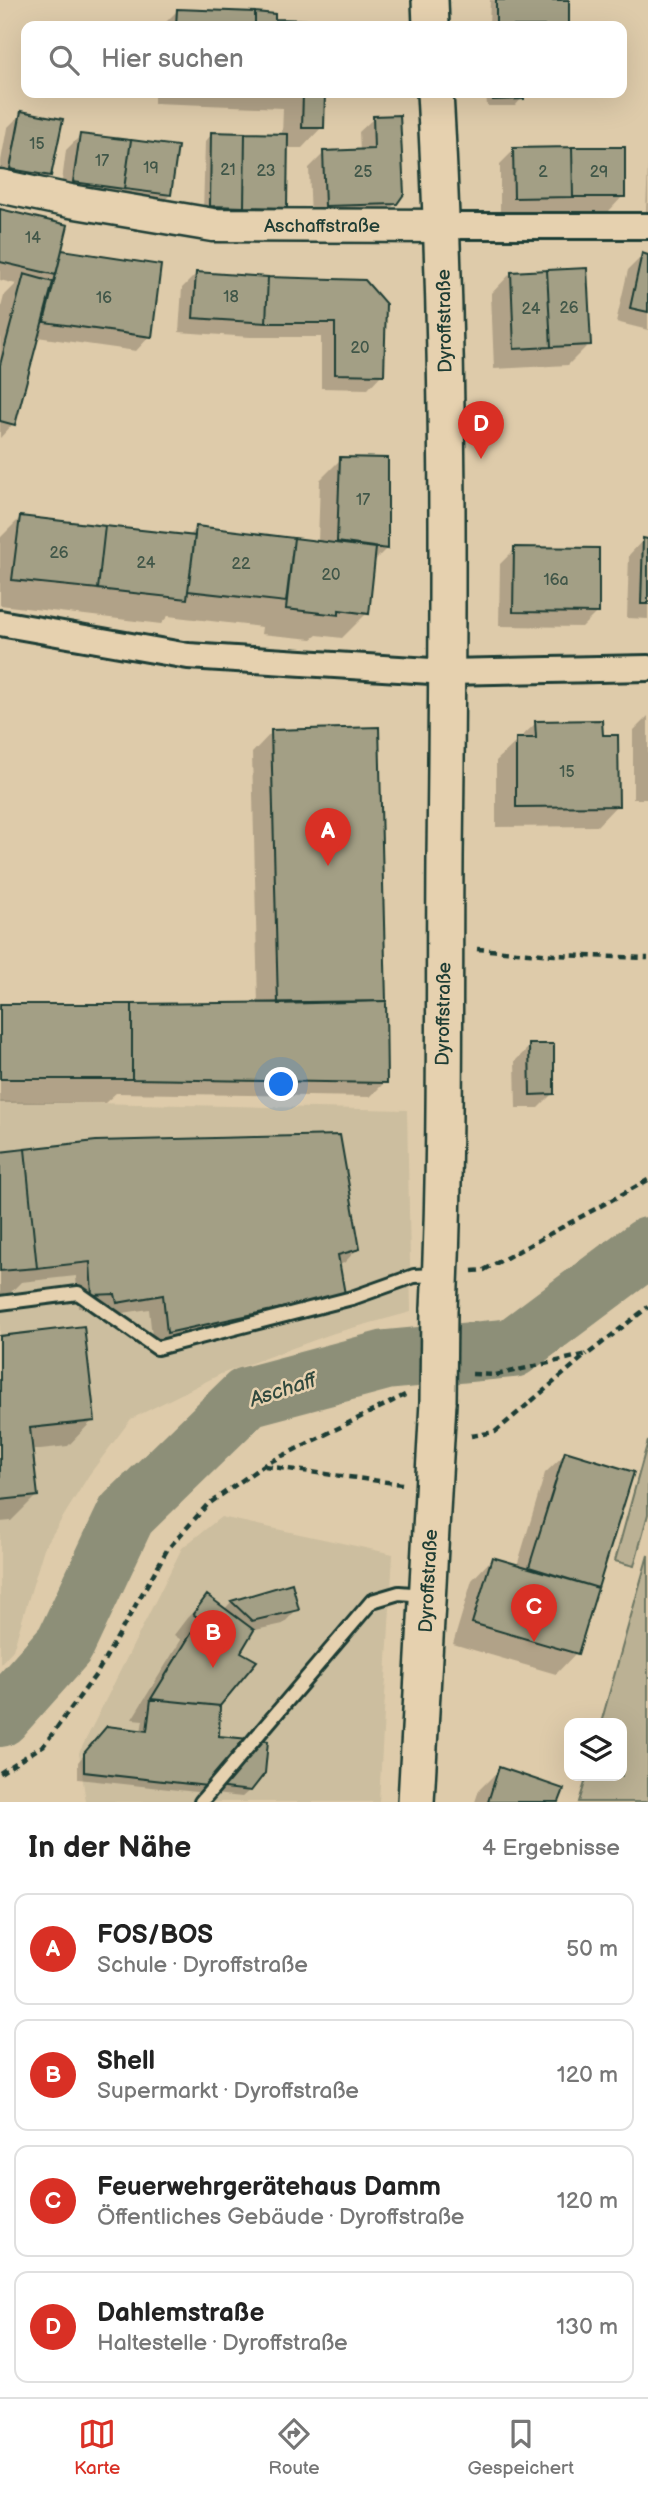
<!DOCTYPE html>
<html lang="de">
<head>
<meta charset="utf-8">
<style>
  :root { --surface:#fff; --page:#f2f2f2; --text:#222; --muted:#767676; --line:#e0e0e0; --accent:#d93025 }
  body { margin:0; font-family:"Balsamiq Sans",sans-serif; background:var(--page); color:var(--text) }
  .controls { position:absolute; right:21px; bottom:21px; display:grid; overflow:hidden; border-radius:14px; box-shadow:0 7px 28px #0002 }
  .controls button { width:63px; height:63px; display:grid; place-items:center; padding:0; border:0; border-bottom:2px solid var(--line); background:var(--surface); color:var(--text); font:35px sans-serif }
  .you { position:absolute; left:282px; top:1085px; width:24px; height:24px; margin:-18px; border:5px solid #fff; border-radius:50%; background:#1a73e8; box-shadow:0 0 0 10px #1a73e833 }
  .badge { display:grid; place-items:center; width:46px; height:46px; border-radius:50%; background:var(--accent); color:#fff; font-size:23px; font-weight:700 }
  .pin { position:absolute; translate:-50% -58px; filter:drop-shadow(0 2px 4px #0008) }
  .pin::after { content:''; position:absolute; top:37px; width:24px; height:21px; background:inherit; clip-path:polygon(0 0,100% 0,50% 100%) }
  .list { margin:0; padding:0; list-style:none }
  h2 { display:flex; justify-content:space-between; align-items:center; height:91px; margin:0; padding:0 28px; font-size:30px }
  h2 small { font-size:23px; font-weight:400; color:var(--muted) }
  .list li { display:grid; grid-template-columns:46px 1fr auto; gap:21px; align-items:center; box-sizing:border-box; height:112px; margin:0 14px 14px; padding:0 14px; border:2px solid var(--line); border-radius:14px }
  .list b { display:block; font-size:26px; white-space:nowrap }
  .list p { margin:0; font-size:23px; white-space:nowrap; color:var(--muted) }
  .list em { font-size:23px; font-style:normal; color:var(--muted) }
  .icon { flex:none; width:38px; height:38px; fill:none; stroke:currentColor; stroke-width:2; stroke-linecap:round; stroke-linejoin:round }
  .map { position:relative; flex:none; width:648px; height:1802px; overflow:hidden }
  .search { position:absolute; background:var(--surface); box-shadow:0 7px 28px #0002; left:21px; right:21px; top:21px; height:77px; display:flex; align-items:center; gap:18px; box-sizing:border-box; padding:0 24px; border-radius:14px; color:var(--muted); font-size:26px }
  .sheet { height:595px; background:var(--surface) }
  nav { display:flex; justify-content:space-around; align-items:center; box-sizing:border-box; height:98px; border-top:2px solid var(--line); background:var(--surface); font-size:19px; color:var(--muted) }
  nav a { display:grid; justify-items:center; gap:4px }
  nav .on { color:var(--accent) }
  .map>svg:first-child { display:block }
  .built { fill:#ccbe9f }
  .green { fill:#bbb194; stroke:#6d7764; stroke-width:2 }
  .shadow { fill:#0003 }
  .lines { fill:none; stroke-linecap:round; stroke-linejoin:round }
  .river { stroke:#8d8f78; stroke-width:60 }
  .building { fill:#a39f85; stroke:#1f3d34; stroke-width:2 }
  .service-casing { stroke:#1f3d34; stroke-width:18 }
  .minor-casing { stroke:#1f3d34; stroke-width:30 }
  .tertiary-casing { stroke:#1f3d34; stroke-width:37 }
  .secondary-casing { stroke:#1f3d34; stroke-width:40 }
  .path { stroke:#1f3d34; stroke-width:4.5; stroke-dasharray:7 5; stroke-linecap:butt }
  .service { stroke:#e6d1af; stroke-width:12 }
  .minor { stroke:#e6d1af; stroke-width:24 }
  .tertiary { stroke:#e6d1af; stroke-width:32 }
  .secondary { stroke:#e6d1af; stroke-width:35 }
  .secondary-bridge-casing { stroke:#1f3d34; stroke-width:40; stroke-linecap:butt }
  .secondary-bridge { stroke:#e6d1af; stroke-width:35 }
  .labels { text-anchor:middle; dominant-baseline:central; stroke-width:5; stroke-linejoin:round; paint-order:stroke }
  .number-label { font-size:16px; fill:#405648 }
  .street-label { font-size:19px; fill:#1f3d34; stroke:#e6d1af }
  .water-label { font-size:21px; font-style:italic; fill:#30493e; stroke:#e6d1af }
</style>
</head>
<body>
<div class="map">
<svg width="648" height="1802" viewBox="0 0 648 1802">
  <rect width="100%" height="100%" fill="#decbaa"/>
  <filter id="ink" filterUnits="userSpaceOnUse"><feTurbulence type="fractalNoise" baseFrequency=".0143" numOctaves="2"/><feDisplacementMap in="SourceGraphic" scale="14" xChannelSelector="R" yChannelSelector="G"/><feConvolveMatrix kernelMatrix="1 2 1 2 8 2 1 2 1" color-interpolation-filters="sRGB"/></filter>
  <g filter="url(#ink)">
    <path class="built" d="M 0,1101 L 407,1110 L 411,1312 L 334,1333 L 221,1374 L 131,1419 L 89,1475 L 44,1548 L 13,1650 L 0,1664 Z
      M 221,1517 L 393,1554 L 379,1802 L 86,1802 L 79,1753 L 182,1548 Z"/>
    <path class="green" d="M 648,1441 L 648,1514 L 634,1566 L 615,1561 Z
      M 648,1555 L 648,1802 L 579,1802 L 587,1776 L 622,1776 L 622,1723 L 601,1723 Z"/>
    <path class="shadow" d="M 490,0 L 567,0 L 567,26 L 489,26 Z
      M 178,10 L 273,21 L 306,22 L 306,26 L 162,26 Z
      M 154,93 L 324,93 L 322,127 L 302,148 L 286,148 L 285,207 L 271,221 L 203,213 L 205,142 L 212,134 L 282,136 L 283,108 L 154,103 Z
      M 486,93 L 522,93 L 522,98 L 515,106 L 487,106 Z
      M 22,113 L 50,175 L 35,190 L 0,184 L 0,166 L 7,128 Z
      M 374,118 L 396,203 L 381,218 L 311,220 L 309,168 L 324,153 L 360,152 L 359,132 Z
      M 81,135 L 170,195 L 155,209 L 60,197 L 66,150 Z
      M 514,150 L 623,196 L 609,211 L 500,212 L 500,164 Z
      M 648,163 L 648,212 L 646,212 Z
      M 0,211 L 60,252 L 150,336 L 136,351 L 37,337 L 13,424 L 0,438 L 0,311 L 4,296 L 16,284 L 0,280 Z
      M 643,255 L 648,256 L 648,330 L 616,322 L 628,270 Z
      M 197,273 L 365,282 L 382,374 L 368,389 L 321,388 L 321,337 L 250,337 L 179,332 L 182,288 Z
      M 511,273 L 589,344 L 568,365 L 494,369 L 491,294 Z
      M 341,459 L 386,549 L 373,562 L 367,613 L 342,638 L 317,635 L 312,639 L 261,634 L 262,627 L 168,616 L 161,624 L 0,605 L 0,538 L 20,518 L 188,537 L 197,528 L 318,543 L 320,480 Z
      M 643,540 L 648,540 L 648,619 L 627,618 L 629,555 Z
      M 515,549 L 597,612 L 582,627 L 499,626 L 500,564 Z
      M 648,716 L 648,799 L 633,799 L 633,731 Z
      M 536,723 L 601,737 L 617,805 L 597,826 L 496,827 L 496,761 Z
      M 272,732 L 385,1082 L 370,1097 L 116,1093 L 105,1103 L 0,1103 L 0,1006 L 258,1005 L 252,753 Z
      M 530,1046 L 553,1093 L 538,1108 L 516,1108 L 515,1061 Z
      M 0,1154 L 358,1248 L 344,1263 L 338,1265 L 343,1293 L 328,1308 L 153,1346 L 149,1309 L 103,1316 L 101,1308 L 78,1308 L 76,1276 L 21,1282 L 10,1293 L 0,1294 Z
      M 0,1338 L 93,1420 L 68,1446 L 31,1450 L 36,1496 L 11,1521 L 0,1522 Z
      M 566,1453 L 632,1473 L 576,1653 L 556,1674 L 453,1644 L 472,1580 L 492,1559 L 517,1566 L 545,1473 Z
      M 290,1585 L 297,1609 L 283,1624 L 251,1631 L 238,1652 L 219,1705 L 217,1738 L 250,1790 L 242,1797 L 78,1779 L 78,1762 L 100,1736 L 141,1732 L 143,1720 L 132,1719 L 181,1640 L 174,1635 L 187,1618 L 207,1598 L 224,1610 L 231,1602 Z
      M 500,1769 L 557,1802 L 475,1802 L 479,1790 Z"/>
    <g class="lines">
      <path class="river" d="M 0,1717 L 65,1644 L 126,1515 L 247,1397 L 386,1360 L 513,1348 L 648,1247"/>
    </g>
    <path class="building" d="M 496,0 L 569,0 L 569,26 L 496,26 Z
      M 177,9 L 255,12 L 255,26 L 176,26 Z
      M 255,12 L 275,14 L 275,19 L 308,20 L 307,26 L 255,26 Z
      M 303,93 L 325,93 L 324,128 L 302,128 Z
      M 493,93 L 524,93 L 524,99 L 493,100 Z
      M 21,111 L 63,119 L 51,176 L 10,169 Z
      M 400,115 L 404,194 L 397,204 L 325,206 L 323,151 L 374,149 L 373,116 Z
      M 211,132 L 245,133 L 244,207 L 210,206 Z
      M 245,133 L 288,134 L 287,208 L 244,207 Z
      M 80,134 L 131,140 L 124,189 L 73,182 Z
      M 131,140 L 178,146 L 171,195 L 124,189 Z
      M 572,147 L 625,147 L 625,197 L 573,197 Z
      M 572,147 L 573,197 L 514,198 L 513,148 Z
      M 0,209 L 68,225 L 56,275 L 0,262 Z
      M 62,250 L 161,265 L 152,337 L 44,322 Z
      M 642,253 L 648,255 L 648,312 L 630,308 Z
      M 587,268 L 591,345 L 551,347 L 547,270 Z
      M 547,270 L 551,347 L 514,349 L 511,272 Z
      M 196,272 L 268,277 L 266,323 L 193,318 Z
      M 24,274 L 53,282 L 15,425 L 0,421 L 0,365 Z
      M 268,277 L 365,280 L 386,304 L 384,375 L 335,374 L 335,323 L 266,323 Z
      M 340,457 L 388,458 L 388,549 L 337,542 Z
      M 20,516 L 105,526 L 98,589 L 12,580 Z
      M 105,526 L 195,536 L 187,599 L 98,589 Z
      M 196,526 L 294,538 L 286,602 L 188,591 Z
      M 294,538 L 376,548 L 369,614 L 339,610 L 339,615 L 286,609 Z
      M 643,538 L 648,539 L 648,604 L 641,604 Z
      M 514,547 L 599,548 L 599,613 L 513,612 Z
      M 602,720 L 603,735 L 618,735 L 619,806 L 516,807 L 516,738 L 536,738 L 535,721 Z
      M 379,727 L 386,1001 L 278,1004 L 271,730 Z
      M 386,1001 L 387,1083 L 132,1079 L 132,1004 Z
      M 0,1004 L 132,1004 L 132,1079 L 0,1079 Z
      M 529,1044 L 554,1044 L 554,1094 L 530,1095 Z
      M 340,1135 L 360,1249 L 338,1255 L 345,1294 L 167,1333 L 163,1295 L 117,1303 L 115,1294 L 92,1295 L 90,1262 L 37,1268 L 25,1149 L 96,1141 Z
      M 25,1149 L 37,1268 L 0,1271 L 0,1152 Z
      M 84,1326 L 95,1421 L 30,1428 L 38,1496 L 0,1500 L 0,1336 Z
      M 565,1451 L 634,1472 L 598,1588 L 529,1567 Z
      M 492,1557 L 598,1588 L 578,1654 L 472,1623 Z
      M 292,1583 L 299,1610 L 252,1621 L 231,1601 Z
      M 207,1595 L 254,1630 L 241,1652 L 257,1661 L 220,1706 L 151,1699 L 200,1619 L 193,1614 Z
      M 151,1699 L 220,1706 L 219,1736 L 268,1741 L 265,1773 L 251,1791 L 84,1772 L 84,1753 L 107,1726 L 147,1731 Z
      M 499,1767 L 564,1789 L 559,1802 L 488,1802 Z"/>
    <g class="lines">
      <defs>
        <path id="service" d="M 0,1303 L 78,1293 L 157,1348 L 352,1298 L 414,1276 L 437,1275
          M 201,1802 L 372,1601 L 399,1593 L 425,1595"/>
        <path id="minor" d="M 443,226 L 648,226
          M 0,623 L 188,656 L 447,672 L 648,668"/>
        <path id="tertiary" d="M 0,186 L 70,201 L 213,225 L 443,226"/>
        <path id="secondary" d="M 430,0 L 431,26
          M 435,93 C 450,347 448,602 445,857 C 444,1007 446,1158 439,1309
          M 416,1802 L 438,1402"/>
      </defs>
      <use href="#service" class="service-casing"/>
      <use href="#minor" class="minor-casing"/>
      <use href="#tertiary" class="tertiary-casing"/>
      <use href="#secondary" class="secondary-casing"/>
      <path class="path" d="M 477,949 L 555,955 L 648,958
        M 472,1271 L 484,1270 L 648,1180
        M 472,1374 L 496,1375 L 588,1354 L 648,1307
        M 471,1436 L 495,1432 L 587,1354
        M 265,1466 L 402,1484
        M 0,1773 L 44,1745 L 97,1673 L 167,1550 L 207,1505 L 264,1465 L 405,1395"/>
      <use href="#service" class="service"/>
      <use href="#minor" class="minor"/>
      <use href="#tertiary" class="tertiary"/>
      <use href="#secondary" class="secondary"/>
      <defs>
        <path id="secondary-bridge" d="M 438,1402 L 439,1309"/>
      </defs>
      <use href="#secondary-bridge" class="secondary-bridge-casing"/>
      <use href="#secondary-bridge" class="secondary-bridge"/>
    </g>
  </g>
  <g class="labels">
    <g class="number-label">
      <text x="37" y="144">15</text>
      <text x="102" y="161">17</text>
      <text x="151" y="168">19</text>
      <text x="228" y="170">21</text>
      <text x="266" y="171">23</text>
      <text x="363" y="172">25</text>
      <text x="543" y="172">2</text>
      <text x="599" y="172">29</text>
      <text x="33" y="238">14</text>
      <text x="231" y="297">18</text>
      <text x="104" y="298">16</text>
      <text x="569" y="308">26</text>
      <text x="531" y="309">24</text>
      <text x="360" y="348">20</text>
      <text x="363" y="500">17</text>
      <text x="59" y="553">26</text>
      <text x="146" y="563">24</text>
      <text x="241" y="564">22</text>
      <text x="331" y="575">20</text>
      <text x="556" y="580">16a</text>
      <text x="567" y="772">15</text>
    </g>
    <g class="street-label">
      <text x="322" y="226">Aschaffstraße</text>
      <text transform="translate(445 321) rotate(-91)">Dyroffstraße</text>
      <text transform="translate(444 1014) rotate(-89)">Dyroffstraße</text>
      <text transform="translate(429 1581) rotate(-87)">Dyroffstraße</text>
    </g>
    <g class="water-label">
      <text transform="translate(283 1390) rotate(-18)">Aschaff</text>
    </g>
  </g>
</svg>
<div class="controls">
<button><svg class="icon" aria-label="layers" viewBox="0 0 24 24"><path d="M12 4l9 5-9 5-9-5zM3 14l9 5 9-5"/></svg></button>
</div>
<div class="you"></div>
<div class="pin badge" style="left:328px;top:866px">A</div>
<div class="pin badge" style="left:213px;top:1668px">B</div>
<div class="pin badge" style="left:534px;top:1642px">C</div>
<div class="pin badge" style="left:481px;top:459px">D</div>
<div class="search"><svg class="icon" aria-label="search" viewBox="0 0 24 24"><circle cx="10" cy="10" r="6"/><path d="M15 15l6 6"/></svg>Hier suchen</div>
</div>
<section class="sheet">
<h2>In der Nähe<small>4 Ergebnisse</small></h2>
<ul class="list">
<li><span class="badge">A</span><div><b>FOS/BOS</b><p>Schule · Dyroffstraße</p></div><em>50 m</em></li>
<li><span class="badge">B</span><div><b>Shell</b><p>Supermarkt · Dyroffstraße</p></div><em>120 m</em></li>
<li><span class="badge">C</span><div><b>Feuerwehrgerätehaus Damm</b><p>Öffentliches Gebäude · Dyroffstraße</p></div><em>120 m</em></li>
<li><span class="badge">D</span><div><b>Dahlemstraße</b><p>Haltestelle · Dyroffstraße</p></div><em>130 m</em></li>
</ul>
</section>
<nav>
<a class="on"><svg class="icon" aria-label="map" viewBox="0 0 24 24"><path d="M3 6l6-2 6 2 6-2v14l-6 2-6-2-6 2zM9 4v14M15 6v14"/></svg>Karte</a>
<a><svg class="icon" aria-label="directions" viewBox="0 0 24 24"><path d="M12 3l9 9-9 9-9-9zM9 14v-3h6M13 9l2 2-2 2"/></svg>Route</a>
<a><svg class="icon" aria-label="saved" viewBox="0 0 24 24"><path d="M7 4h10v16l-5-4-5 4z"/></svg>Gespeichert</a>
</nav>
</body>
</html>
